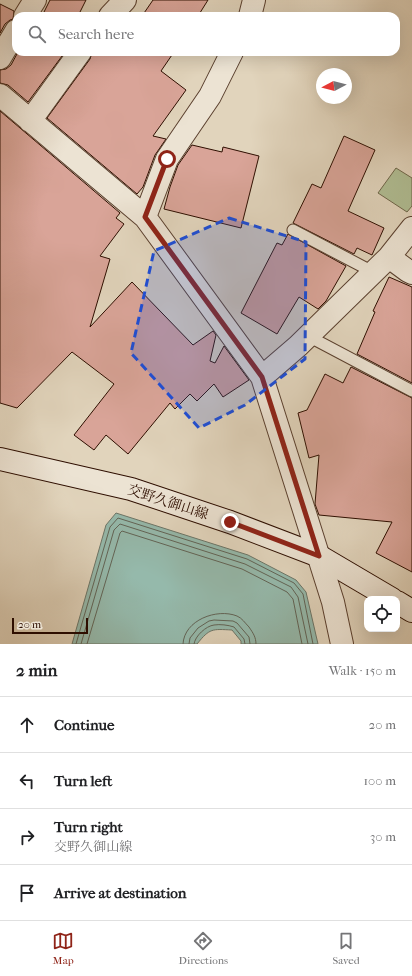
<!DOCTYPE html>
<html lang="en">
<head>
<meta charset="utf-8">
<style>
  :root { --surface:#fff; --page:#f2f2f2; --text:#202124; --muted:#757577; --line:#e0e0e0; --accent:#8f2418 }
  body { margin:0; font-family:"IM FELL French Canon","Noto Serif JP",serif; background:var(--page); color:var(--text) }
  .controls { position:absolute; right:12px; bottom:12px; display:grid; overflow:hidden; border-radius:8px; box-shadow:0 4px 16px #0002 }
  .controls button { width:36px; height:36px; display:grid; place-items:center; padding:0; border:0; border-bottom:1px solid var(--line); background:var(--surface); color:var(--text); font:20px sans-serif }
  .compass { position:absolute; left:316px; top:68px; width:36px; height:36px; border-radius:50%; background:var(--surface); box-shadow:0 4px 16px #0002; rotate:263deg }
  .scale { position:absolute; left:12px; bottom:10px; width:76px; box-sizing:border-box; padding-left:4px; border:2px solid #2e0e00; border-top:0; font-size:11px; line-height:14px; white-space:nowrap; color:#2e0e00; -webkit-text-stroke:3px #ece3d3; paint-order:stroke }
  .stop { position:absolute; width:12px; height:12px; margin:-9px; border:3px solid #8f2418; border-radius:50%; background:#fff }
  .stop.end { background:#8f2418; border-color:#fff; box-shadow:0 1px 4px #0008 }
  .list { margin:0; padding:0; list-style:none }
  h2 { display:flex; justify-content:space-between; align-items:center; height:52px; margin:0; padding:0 16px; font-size:17px }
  h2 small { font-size:13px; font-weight:400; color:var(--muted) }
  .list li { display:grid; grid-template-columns:26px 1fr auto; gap:12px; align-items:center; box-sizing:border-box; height:56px; padding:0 16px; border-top:1px solid var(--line) }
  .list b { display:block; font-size:15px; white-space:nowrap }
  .list p { margin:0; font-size:13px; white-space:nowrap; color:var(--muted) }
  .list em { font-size:13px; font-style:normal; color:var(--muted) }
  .icon { flex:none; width:22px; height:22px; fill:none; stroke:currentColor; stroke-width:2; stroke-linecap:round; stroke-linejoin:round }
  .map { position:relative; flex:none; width:412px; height:644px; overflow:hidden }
  .search { position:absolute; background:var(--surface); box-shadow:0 4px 16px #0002; left:12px; right:12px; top:12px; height:44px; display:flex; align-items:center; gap:10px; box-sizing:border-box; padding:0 14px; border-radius:12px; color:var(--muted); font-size:15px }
  .sheet { height:276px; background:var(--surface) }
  nav { display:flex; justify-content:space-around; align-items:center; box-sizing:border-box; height:56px; border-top:1px solid var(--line); background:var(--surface); font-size:11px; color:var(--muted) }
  nav a { display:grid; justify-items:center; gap:2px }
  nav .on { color:var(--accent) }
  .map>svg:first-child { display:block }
  .green { fill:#b0bd93; stroke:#6f664a }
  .water { fill:#95b9ab; stroke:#6c7567 }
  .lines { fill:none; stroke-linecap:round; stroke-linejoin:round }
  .shore { stroke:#626456; stroke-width:1 }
  .building { fill:#d9a498; stroke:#2e0e00 }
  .service-casing { stroke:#5b402f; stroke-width:13 }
  .minor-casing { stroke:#5b402f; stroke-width:24 }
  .secondary-casing { stroke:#2e0e00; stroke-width:24 }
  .service { stroke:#ece3d3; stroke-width:11 }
  .minor { stroke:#ece3d3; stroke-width:22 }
  .secondary { stroke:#ece3d3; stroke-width:22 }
  .route { stroke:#8f2418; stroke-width:5 }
  .marked { fill:#1d4ed8; fill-opacity:0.2; stroke:#1d4ed8; stroke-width:3; stroke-dasharray:8 5; stroke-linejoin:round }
  .labels { text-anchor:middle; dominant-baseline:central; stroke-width:4; stroke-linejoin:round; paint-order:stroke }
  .street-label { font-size:14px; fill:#2e0e00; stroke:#ece3d3 }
</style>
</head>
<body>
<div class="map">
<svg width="412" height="644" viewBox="0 0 412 644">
  <rect width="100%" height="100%" fill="#e1d4bc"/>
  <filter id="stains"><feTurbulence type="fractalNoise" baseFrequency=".005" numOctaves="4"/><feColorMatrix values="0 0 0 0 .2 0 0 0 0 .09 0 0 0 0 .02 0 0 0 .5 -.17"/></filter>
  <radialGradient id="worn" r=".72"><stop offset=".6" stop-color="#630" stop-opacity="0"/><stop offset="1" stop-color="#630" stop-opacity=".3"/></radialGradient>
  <path class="green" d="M 396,168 L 412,178 L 412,206 L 407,212 L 378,193 Z"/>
  <path class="water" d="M 116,513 L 248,555 L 296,580 L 306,592 L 318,644 L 241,644 L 241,641 L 232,630 C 212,629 210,628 197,644 L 72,644 L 106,525 Z"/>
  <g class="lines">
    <path class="shore" d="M 76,644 L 110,527 L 118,518 L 247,559 L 294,583 L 303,594 L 313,644
      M 81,644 L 114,530 L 120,524 L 245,564 L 291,587 L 298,597 L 308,644
      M 87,644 L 120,533 L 122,531 L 242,569 L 287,592 L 293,599 L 302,644
      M 183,644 C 184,620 217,608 237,616 C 242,618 245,623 249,627 C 253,633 256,637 256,644
      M 189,644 L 190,638 L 198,628 L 209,621 L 214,620 L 233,621 L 237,623 L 249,637 L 250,644
      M 194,644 C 195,636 206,626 214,625 C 220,624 228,625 234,627 L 244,639 L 245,644"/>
  </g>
  <path class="building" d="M 50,0 L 86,0 L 78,16 L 42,16 Z
    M 153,0 L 208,0 L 198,16 L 142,16 Z
    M 0,4 L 14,11 L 13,19 L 10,20 L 5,24 L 0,33 Z
    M 18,52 L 65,52 L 28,102 L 8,85 L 0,83 L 0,70 L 6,69 L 11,65 Z
    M 92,52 L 174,52 L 161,71 L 186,90 L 153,136 L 166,139 L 155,155 L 143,187 L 137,194 L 47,118 L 90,59 Z
    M 0,111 L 120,213 L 116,218 L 124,224 L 100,256 L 110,259 L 90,327 L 132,282 L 193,345 L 213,331 L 216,335 L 210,361 L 215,363 L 224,346 L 249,380 L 223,397 L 214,384 L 197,401 L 190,394 L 175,409 L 170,403 L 128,454 L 106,435 L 94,450 L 74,435 L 114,384 L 72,352 L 17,408 L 0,403 Z
    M 344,136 L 375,150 L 348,211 L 384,228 L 372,255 L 357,248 L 354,254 L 293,223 L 312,184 L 321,188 Z
    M 192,145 L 222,152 L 223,147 L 259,156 L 241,228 L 164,209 L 170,187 L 178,165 Z
    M 288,234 L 346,266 L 326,301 L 318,309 L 299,297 L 277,334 L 241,313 L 277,243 L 282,245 Z
    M 389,277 L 412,287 L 412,383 L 357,354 L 375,312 L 373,311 Z
    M 351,367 L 412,398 L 412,572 L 376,553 L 392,522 L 319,515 L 315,504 L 319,455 L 309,458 L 298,413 L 307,410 L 325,374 L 343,383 Z"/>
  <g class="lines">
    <defs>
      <path id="service" d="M 293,230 L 373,272
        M 308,336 L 412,391"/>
      <path id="minor" d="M 25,16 L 35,0
        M 110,16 L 125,0
        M 250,16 L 254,0
        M 0,58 L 16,31
        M 0,95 L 145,217 L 262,377 L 333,602 L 342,644
        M 30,121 L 80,52
        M 145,217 L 167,159 L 210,96 L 232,52
        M 389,257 L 408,271 L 412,273
        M 262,377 L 298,346 L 389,257 L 412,228"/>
      <path id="secondary" d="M 0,459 L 131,489 L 230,522 L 319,556 L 392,599
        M 397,602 L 412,611"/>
    </defs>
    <use href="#service" class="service-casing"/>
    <use href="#minor" class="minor-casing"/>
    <use href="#secondary" class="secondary-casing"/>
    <use href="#service" class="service"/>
    <use href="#minor" class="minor"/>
    <use href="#secondary" class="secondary"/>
  </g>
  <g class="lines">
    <path class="route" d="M 167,159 L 145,217 L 262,377 L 319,556 L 230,522"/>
  </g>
  <path class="marked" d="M 229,218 L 306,242 L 305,359 L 245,405 L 199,428 L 131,353 L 154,251 Z"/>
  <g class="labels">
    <g class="street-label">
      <text transform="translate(168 502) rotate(18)">交野久御山線</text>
    </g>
  </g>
  <rect width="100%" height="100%" filter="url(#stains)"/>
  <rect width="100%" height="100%" fill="url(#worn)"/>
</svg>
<div class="controls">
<button><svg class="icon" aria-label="locate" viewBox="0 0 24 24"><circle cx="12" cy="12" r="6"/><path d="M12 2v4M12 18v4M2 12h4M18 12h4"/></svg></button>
</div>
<svg class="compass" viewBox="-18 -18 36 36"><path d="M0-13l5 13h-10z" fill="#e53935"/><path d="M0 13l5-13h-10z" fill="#757577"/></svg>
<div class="scale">20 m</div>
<div class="stop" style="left:167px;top:159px"></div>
<div class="stop end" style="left:230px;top:522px"></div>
<div class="search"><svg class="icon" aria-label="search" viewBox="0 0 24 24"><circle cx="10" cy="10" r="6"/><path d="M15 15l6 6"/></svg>Search here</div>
</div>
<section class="sheet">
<h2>2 min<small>Walk · 150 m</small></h2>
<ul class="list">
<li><svg class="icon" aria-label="ahead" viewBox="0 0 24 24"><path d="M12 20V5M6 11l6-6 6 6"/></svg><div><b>Continue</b></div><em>20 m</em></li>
<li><svg class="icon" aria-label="left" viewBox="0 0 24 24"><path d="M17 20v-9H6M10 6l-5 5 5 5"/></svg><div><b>Turn left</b></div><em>100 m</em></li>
<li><svg class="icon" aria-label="right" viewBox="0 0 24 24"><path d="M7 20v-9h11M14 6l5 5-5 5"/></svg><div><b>Turn right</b><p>交野久御山線</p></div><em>30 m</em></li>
<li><svg class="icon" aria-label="arrive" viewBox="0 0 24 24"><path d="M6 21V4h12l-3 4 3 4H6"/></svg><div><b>Arrive at destination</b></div></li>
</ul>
</section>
<nav>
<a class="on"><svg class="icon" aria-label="map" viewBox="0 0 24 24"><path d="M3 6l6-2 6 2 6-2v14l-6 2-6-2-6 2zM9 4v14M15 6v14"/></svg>Map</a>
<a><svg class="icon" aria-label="directions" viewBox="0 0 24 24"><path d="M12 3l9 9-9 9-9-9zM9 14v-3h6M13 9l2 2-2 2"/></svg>Directions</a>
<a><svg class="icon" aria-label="saved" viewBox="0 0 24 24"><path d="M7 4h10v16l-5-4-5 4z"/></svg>Saved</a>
</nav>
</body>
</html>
